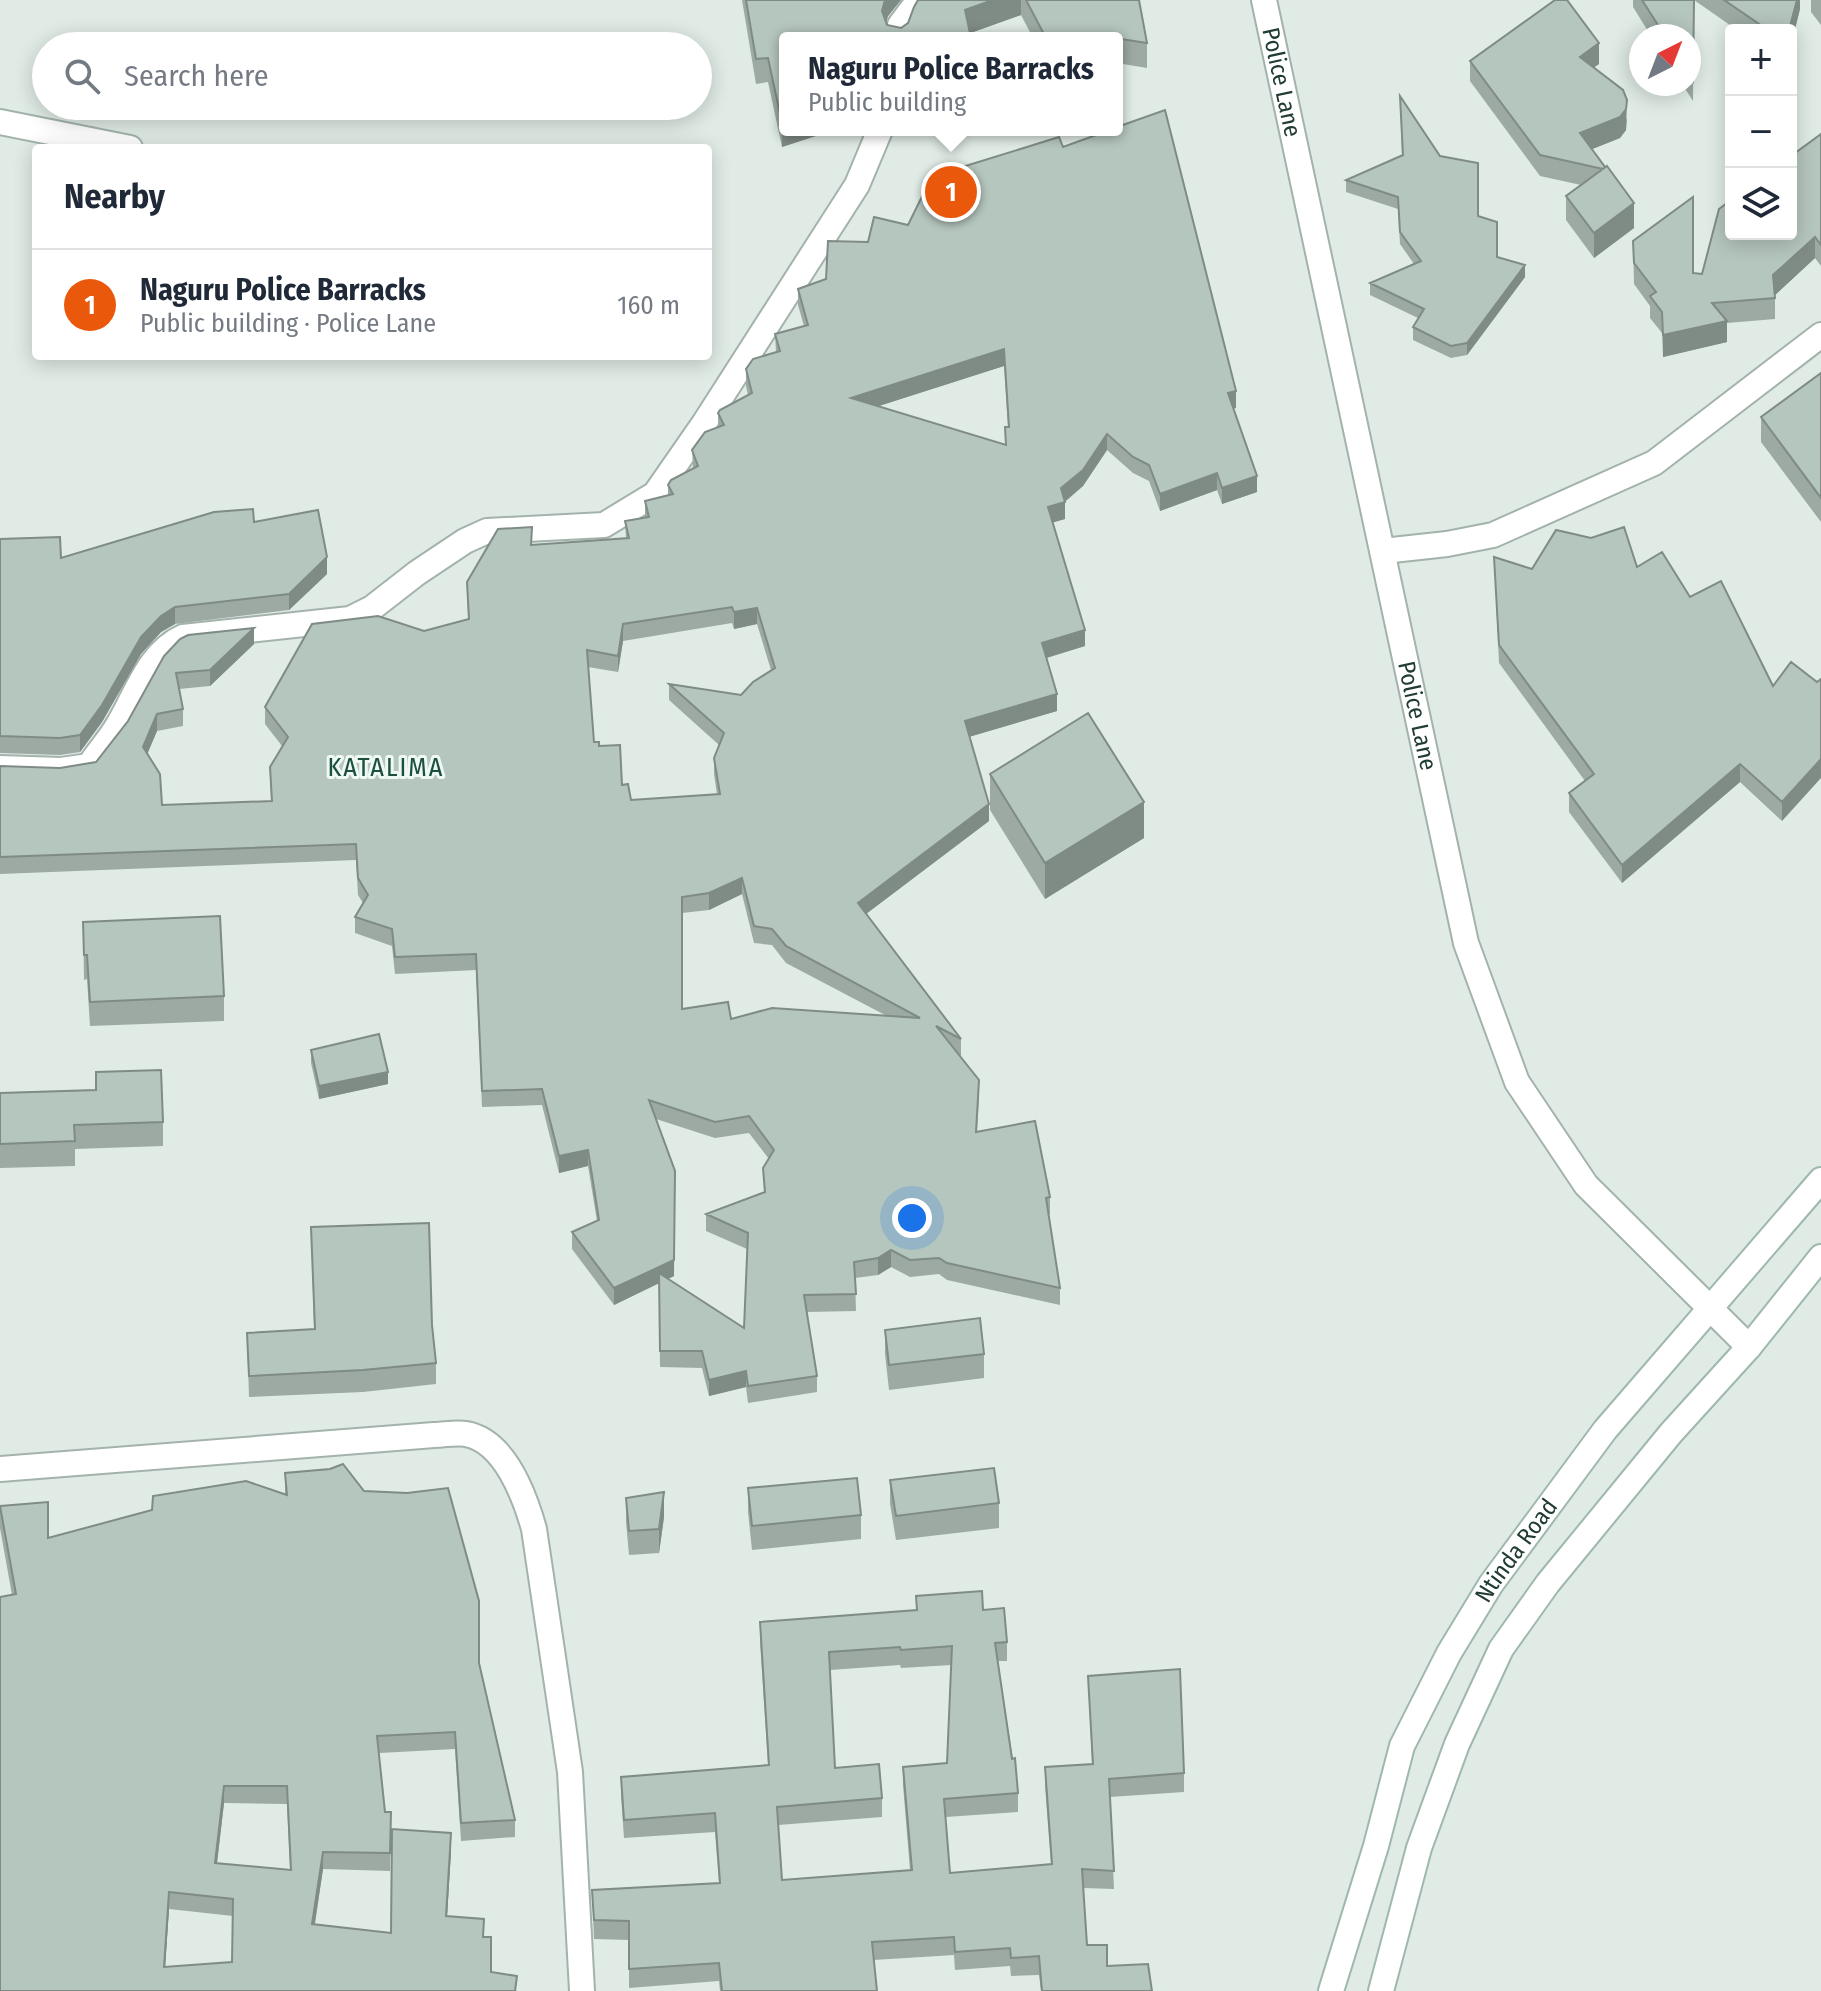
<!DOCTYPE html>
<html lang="en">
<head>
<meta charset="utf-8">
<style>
  :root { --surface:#fff; --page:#f6f6f7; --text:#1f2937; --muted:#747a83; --line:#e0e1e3; --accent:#ea580c }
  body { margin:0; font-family:"Fira Sans Condensed",sans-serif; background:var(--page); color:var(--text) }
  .controls { position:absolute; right:24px; top:24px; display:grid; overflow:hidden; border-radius:8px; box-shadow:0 4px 20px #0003 }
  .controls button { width:72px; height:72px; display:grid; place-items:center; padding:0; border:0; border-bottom:2px solid var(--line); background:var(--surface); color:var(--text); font:40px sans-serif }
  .compass { position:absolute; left:1629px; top:24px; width:72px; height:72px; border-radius:50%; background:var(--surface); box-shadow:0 4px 20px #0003; rotate:42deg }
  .you { position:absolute; left:912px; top:1218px; width:28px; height:28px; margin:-20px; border:6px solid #fff; border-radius:50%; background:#1a73e8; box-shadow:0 0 0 12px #1a73e833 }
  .badge { display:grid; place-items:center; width:52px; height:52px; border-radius:50%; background:var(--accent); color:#fff; font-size:26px; font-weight:700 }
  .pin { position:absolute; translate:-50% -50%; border:4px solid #fff; box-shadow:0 2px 8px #0006 }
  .popup { position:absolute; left:779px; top:32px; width:344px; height:104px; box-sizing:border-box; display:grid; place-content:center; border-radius:8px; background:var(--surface); filter:drop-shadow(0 2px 6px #0005); font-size:26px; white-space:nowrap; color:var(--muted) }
  .popup b { font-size:30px; color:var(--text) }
  .popup::after { content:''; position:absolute; left:50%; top:100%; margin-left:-16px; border:16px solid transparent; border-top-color:var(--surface) }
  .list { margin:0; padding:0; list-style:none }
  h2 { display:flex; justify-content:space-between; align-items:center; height:104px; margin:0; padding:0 32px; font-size:34px }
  h2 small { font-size:26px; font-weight:400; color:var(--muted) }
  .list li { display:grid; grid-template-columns:52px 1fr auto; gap:24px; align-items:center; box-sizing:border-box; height:112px; padding:0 32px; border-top:2px solid var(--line) }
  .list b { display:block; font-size:30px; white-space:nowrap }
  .list p { margin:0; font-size:26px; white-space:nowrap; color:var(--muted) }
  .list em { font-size:26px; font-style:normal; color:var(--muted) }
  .icon { flex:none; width:44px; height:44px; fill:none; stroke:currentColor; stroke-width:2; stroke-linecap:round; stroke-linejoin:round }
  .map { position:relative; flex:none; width:1821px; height:1991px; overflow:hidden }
  .search { position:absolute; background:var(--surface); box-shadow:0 4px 20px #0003; left:32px; top:32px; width:680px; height:88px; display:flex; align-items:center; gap:20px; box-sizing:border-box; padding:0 28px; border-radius:44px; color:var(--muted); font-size:30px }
  .panel { position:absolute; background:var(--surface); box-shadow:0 4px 20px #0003; left:32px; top:144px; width:680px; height:216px; border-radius:8px }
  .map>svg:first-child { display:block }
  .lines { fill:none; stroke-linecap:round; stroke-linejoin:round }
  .minor-casing { stroke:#a3b3ac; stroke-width:28 }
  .secondary-casing { stroke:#9eb8ad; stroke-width:28 }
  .minor { stroke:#fff; stroke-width:24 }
  .secondary { stroke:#fff; stroke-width:24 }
  .wall { fill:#9caaa3; fill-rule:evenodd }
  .shaded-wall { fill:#7f8b85 }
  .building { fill:#b5c6be; stroke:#7f8b85; stroke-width:2; fill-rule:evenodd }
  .labels { text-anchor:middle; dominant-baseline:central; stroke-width:6; stroke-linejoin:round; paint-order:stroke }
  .street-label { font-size:24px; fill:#203c33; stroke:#f0f8f4 }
  .neighbourhood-label { font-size:26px; letter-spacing:2px; fill:#1b4f3f; stroke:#f0f8f4 }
</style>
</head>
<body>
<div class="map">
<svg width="1821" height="1991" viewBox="0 0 1821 1991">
  <rect width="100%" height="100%" fill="#e0ebe5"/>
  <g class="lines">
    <defs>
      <g id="minor">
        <path id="s1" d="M 1264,0 L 1466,943 L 1517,1082 L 1586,1185 L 1749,1347"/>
        <path d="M 897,38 L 900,25 L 919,0"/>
        <path d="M 0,122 L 130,148"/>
        <path d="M 1383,551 L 1447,544 L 1493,535 L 1654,463 L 1821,335"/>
        <path d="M 0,768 L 61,770 L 89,766 C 98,752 110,739 118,725 C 136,695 149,652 183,637 L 350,619 L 372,608 L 417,573 L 465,541 L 487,531 L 604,525 L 655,494 L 705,422 L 857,185 L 880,130"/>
        <path d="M 0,1469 L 434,1435 C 444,1435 456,1432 466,1434 C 505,1441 525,1497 534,1529 L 570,1772 L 582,1991"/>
      </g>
      <g id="secondary">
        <path id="s2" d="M 1331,1991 L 1376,1846 L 1402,1746 L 1449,1653 L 1491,1584 L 1605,1430 L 1821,1180"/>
        <path d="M 1381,1991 L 1419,1848 L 1457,1744 L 1501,1649 L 1548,1583 L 1671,1433 L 1749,1347 L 1821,1257"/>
      </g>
    </defs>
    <use href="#minor" class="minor-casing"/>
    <use href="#secondary" class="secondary-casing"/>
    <use href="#minor" class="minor"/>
    <use href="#secondary" class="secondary"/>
  </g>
  <path class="wall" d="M 742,0 L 901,0 L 888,16 L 886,22 L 887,25 L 901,28 L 908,23 L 918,0 L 1139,0 L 1147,43 L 1147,68 L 1117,63 L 1117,38 L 1033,38 L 1021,15 L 970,33 L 785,130 L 834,130 L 782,147 L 768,82 L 756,84 Z
    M 1633,0 L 1800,0 L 1800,9 L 1791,45 L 1791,30 L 1737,30 L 1694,0 L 1693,101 L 1682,84 L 1689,84 L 1689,36 L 1651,36 L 1633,7 Z
    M 1811,0 L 1821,0 L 1821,25 L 1811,12 Z
    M 1470,61 L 1599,64 L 1594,67 L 1627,120 L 1626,130 L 1620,138 L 1592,149 L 1634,228 L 1594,258 L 1566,220 L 1566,196 L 1581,185 L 1540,176 L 1470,81 Z
    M 1400,96 L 1478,216 L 1497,257 L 1525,277 L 1467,355 L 1451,358 L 1413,340 L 1413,327 L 1418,318 L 1370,295 L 1370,283 L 1414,264 L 1400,244 L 1398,209 L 1346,192 L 1346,180 L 1402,156 Z
    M 1821,134 L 1821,266 L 1815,258 L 1775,295 L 1775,319 L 1727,323 L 1727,342 L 1663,357 L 1662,333 L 1650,318 L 1650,306 L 1634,284 L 1633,241 L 1693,273 L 1702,274 L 1791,234 Z
    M 1063,147 L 1236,408 L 1234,408 L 1257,492 L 1222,504 L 1217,490 L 1160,511 L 1149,481 L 1133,473 L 1107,450 L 1083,486 L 1065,502 L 1065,519 L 1052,522 L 1085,646 L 1047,658 L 1057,711 L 969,737 L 989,821 L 866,914 L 961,1039 L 961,1056 L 959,1055 L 979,1097 L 977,1132 L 1050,1197 L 1050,1214 L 1048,1214 L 1060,1288 L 1060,1305 L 947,1280 L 939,1274 L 910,1277 L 891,1267 L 878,1275 L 855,1278 L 856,1311 L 806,1312 L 817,1376 L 817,1392 L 748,1403 L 746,1387 L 709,1396 L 702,1368 L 660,1367 L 659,1283 L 614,1305 L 572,1249 L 572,1232 L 597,1221 L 588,1166 L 559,1173 L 542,1105 L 482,1107 L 476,970 L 395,974 L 392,946 L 355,933 L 355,917 L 363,903 L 358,895 L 356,860 L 0,874 L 0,766 L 60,768 L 96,762 L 128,721 L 164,656 L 254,644 L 210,686 L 179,689 L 183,709 L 183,726 L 157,731 L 147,754 L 162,805 L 271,801 L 270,767 L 282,746 L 265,724 L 265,707 L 424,631 L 468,619 L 467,582 L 532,545 L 626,538 L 625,521 L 645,517 L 645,501 L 668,495 L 668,485 L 693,468 L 692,450 L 718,427 L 718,413 L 748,395 L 746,386 L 746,369 L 776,352 L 775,334 L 804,326 L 798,305 L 798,289 L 826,279 L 868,242 L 908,225 L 959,186 L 959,168 ZM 1004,366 L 1008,427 L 1005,427 L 1005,445 L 878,406 ZM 732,623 L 734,629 L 757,624 L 771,670 L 741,695 L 669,684 L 669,700 L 719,745 L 714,758 L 714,774 L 717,794 L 631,800 L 599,746 L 594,742 L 588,667 L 618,672 L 623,641 ZM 742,894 L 754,943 L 772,945 L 786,963 L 885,1015 L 731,1019 L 682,1009 L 682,913 L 709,910 ZM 656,1119 L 715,1138 L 749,1133 L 769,1159 L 763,1168 L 764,1192 L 706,1214 L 706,1231 L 747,1249 L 744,1328 L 668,1279 L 674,1276 Z
    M 1821,373 L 1821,522 L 1761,442 L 1761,417 Z
    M 254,522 L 327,574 L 289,610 L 175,624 L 161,632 L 141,654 L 102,722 L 80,752 L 60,755 L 0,753 L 0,539 L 61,558 Z
    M 1494,557 L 1532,569 L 1637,567 L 1690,597 L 1773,686 L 1791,662 L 1782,821 L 1740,782 L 1622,883 L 1569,812 L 1569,793 L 1585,781 L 1499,663 Z
    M 990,774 L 1144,838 L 1045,899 L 990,810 Z
    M 83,922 L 224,996 L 224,1021 L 90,1026 L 87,979 L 84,980 Z
    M 311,1050 L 388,1084 L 319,1099 L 311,1063 Z
    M 96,1072 L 163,1122 L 163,1146 L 75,1149 L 75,1166 L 0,1168 L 0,1093 L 96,1090 Z
    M 311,1227 L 432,1325 L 436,1363 L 436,1384 L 363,1392 L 249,1397 L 247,1333 L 314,1329 Z
    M 885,1330 L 984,1354 L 984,1378 L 889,1390 L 885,1354 Z
    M 285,1473 L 479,1663 L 515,1820 L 515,1837 L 461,1841 L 455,1749 L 379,1753 L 385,1812 L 391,1812 L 390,1871 L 323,1869 L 315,1924 L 391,1933 L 451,1851 L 447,1916 L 484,1937 L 491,1972 L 517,1991 L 0,1991 L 12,1595 L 0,1528 L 0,1506 L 48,1538 L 285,1494 ZM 224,1803 L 287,1804 L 290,1870 L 217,1863 ZM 169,1909 L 233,1916 L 232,1962 L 165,1967 Z
    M 890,1480 L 999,1503 L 999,1528 L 896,1540 L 890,1504 Z
    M 748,1488 L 861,1515 L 861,1539 L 752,1550 L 748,1512 Z
    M 626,1498 L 664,1517 L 659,1553 L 629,1555 L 626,1522 Z
    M 916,1596 L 983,1610 L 1007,1642 L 1007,1661 L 998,1661 L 1018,1793 L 1018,1812 L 946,1817 L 950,1873 L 1051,1864 L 1045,1786 L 1045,1767 L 1092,1764 L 1088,1676 L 1184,1773 L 1184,1792 L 1110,1797 L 1114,1889 L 1083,1888 L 1087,1945 L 1107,1966 L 1152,1991 L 1041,1991 L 1039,1975 L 1011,1976 L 1010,1966 L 955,1970 L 954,1955 L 874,1960 L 877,1991 L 720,1991 L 719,1981 L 629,1988 L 629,1940 L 594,1939 L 592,1890 L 719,1883 L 715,1832 L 624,1838 L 621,1795 L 621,1777 L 768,1765 L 760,1641 L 760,1622 L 916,1610 ZM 900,1665 L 901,1668 L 951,1665 L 947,1763 L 903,1767 L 903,1785 L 910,1870 L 782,1880 L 778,1825 L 882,1817 L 882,1798 L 835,1768 L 830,1670 Z"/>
  <path class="shaded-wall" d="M 885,0 L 901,0 L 888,16 L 882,35 L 882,11 Z
    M 993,0 L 1021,0 L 1021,15 L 965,35 L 965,10 Z
    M 1797,0 L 1800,0 L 1800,9 L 1791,45 L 1791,30 L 1789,30 Z
    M 1599,43 L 1599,64 L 1580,77 L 1580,57 Z
    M 1627,100 L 1626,130 L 1620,138 L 1580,154 L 1580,133 Z
    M 785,122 L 785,130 L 834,130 L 782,147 L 782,123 Z
    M 950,130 L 967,130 L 950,138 Z
    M 1634,203 L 1634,228 L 1594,258 L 1594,233 Z
    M 1815,237 L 1815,258 L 1773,297 L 1773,275 Z
    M 1525,265 L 1525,277 L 1467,355 L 1467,343 Z
    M 1727,321 L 1727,342 L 1663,357 L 1663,335 Z
    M 1004,349 L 1004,366 L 851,415 L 851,398 Z
    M 1236,391 L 1236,408 L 1228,410 L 1228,393 Z
    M 1107,434 L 1107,450 L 1083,486 L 1064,502 L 1065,502 L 1065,519 L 1048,524 L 1048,507 L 1061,488 Z
    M 1217,473 L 1217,490 L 1160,511 L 1160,494 Z
    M 1257,476 L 1257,492 L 1222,504 L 1222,488 Z
    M 327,557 L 327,574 L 289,610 L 289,594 Z
    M 175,607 L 175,624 L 161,632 L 141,654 L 102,722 L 80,752 L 80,735 L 141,637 L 161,616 Z
    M 757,608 L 757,624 L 734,629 L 734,612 Z
    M 623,624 L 623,641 L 618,672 L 618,656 Z
    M 254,628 L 254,644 L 210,686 L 210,670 Z
    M 1085,630 L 1085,646 L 1042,659 L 1042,643 Z
    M 1057,694 L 1057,711 L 965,738 L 965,721 Z
    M 157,714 L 157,731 L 143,764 L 143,747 Z
    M 1821,759 L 1821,778 L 1782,821 L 1782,802 Z
    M 1740,764 L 1740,782 L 1622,883 L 1622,865 Z
    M 1144,802 L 1144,838 L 1045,899 L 1045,863 Z
    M 989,804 L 989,821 L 858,920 L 858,903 Z
    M 742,878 L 742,894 L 709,910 L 709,893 Z
    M 388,1072 L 388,1084 L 319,1099 L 319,1086 Z
    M 588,1150 L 588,1166 L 559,1173 L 559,1156 Z
    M 675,1171 L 674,1276 L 614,1305 L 614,1288 Z
    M 891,1250 L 891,1267 L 878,1275 L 878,1258 Z
    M 746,1371 L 746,1387 L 709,1396 L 709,1380 Z
    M 664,1492 L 664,1517 L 659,1553 L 659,1529 Z
    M 224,1786 L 224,1803 L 215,1880 L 215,1863 Z
    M 451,1833 L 451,1851 L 446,1934 L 446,1916 Z
    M 323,1852 L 323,1869 L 312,1941 L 312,1924 Z
    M 169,1892 L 169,1909 L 164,1984 L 164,1967 Z"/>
  <path class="building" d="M 746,0 L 885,0 L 882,11 L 887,25 L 901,28 L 908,23 L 914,7 L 918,0 L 993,0 L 965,10 L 971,38 L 785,38 L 785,122 L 782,123 L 768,58 L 756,59 Z
    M 1026,0 L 1139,0 L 1147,43 L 1108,37 L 1046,38 Z
    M 1555,0 L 1567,0 L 1599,43 L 1580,57 L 1623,90 L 1627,100 L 1626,109 L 1620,117 L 1580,133 L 1605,167 L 1603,169 L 1540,155 L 1470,61 Z
    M 1642,0 L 1694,0 L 1693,80 L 1689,73 L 1689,36 L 1665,36 Z
    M 1724,0 L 1797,0 L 1789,30 L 1768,30 Z
    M 1400,96 L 1440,156 L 1478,163 L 1478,216 L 1497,222 L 1497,257 L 1525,265 L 1467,343 L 1451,346 L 1413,327 L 1424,309 L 1370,283 L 1421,261 L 1400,232 L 1398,197 L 1346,180 L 1403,155 Z
    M 1165,110 L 1236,391 L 1228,393 L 1257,476 L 1222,488 L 1217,473 L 1160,494 L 1149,465 L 1133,457 L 1107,434 L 1083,470 L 1061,488 L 1065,502 L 1048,507 L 1085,630 L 1042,643 L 1057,694 L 965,721 L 989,804 L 858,903 L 961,1039 L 936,1026 L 979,1080 L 976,1132 L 1035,1121 L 1050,1197 L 1046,1198 L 1060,1288 L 947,1263 L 939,1258 L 910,1260 L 891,1250 L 878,1258 L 854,1262 L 856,1294 L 804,1295 L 817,1376 L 748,1386 L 746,1371 L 709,1380 L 702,1351 L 660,1351 L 659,1273 L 744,1328 L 748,1233 L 706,1214 L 765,1192 L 763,1168 L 774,1150 L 749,1116 L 715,1122 L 649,1100 L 675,1171 L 674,1260 L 614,1288 L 572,1232 L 599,1220 L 588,1150 L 559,1156 L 542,1089 L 482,1091 L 476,954 L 395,957 L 392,929 L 355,917 L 368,895 L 358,878 L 356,844 L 0,857 L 0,766 L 60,768 L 96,762 L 128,721 L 164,656 L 180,639 L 188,635 L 254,628 L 210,670 L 176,673 L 183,709 L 157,714 L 143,747 L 160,774 L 162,805 L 272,801 L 270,767 L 288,737 L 265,707 L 312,624 L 378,616 L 424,631 L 469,619 L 467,582 L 498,529 L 532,527 L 531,545 L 629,538 L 625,521 L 649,517 L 645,501 L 673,494 L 668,485 L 671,480 L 698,466 L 692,450 L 705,432 L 724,425 L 718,413 L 720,410 L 752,393 L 746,369 L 753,359 L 780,351 L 775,334 L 808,325 L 798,289 L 826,279 L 828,241 L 868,242 L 874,217 L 908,225 L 933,174 L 963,187 L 959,168 L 1059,137 L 1063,147 L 1110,130 L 1117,130 L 1117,127 ZM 1004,349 L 1009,427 L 1005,427 L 1006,445 L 851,398 ZM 732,607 L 734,612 L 757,608 L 775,668 L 753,682 L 741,695 L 669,684 L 724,733 L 714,758 L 720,794 L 631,800 L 628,784 L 622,785 L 620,745 L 599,746 L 599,742 L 594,742 L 587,650 L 618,656 L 623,624 ZM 742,878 L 754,926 L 772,929 L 786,946 L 920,1018 L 772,1008 L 731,1019 L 728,1002 L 682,1009 L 682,897 L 709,893 Z
    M 1821,134 L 1821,245 L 1815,237 L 1773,275 L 1775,298 L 1712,303 L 1727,321 L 1663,335 L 1662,312 L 1650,296 L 1656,292 L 1634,263 L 1633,241 L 1693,197 L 1693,273 L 1702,274 L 1719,209 L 1731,200 L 1731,234 L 1791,234 L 1791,156 Z
    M 1607,166 L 1634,203 L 1594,233 L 1566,196 Z
    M 1821,373 L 1821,498 L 1761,417 Z
    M 253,509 L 254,522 L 318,510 L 327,557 L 289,594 L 175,607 L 161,616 L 141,637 L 102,705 L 80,735 L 60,738 L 0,736 L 0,539 L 60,537 L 61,558 L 214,512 Z
    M 1624,527 L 1637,567 L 1662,552 L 1690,597 L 1721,581 L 1773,686 L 1791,662 L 1817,682 L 1821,679 L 1821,759 L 1782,802 L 1740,764 L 1622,865 L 1569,793 L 1594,774 L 1499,645 L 1494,557 L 1532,569 L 1556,530 L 1591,538 Z
    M 1088,713 L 1144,802 L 1045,863 L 990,774 Z
    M 220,916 L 224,996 L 90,1002 L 87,955 L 84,955 L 83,922 Z
    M 379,1034 L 388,1072 L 319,1086 L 311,1050 Z
    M 161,1070 L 163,1122 L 74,1125 L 75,1141 L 0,1144 L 0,1093 L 96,1090 L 96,1072 Z
    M 429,1223 L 432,1325 L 436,1363 L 363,1370 L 249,1376 L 247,1333 L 315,1329 L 311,1227 Z
    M 980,1318 L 984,1354 L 889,1365 L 885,1330 Z
    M 343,1464 L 364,1491 L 407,1493 L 448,1488 L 479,1601 L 479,1663 L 515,1820 L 461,1823 L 455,1732 L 377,1736 L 385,1812 L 391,1812 L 390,1853 L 323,1852 L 312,1924 L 391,1933 L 392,1829 L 451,1833 L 446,1916 L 484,1919 L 483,1937 L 491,1937 L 491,1972 L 517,1976 L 515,1991 L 0,1991 L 0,1597 L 16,1594 L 0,1506 L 48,1502 L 48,1538 L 152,1510 L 153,1496 L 246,1481 L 287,1495 L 285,1473 L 330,1469 ZM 224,1786 L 287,1786 L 291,1870 L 215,1863 ZM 169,1892 L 233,1899 L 232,1962 L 164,1967 Z
    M 994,1468 L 999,1503 L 896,1516 L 890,1480 Z
    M 857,1478 L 861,1515 L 752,1526 L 748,1488 Z
    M 664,1492 L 659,1529 L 629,1531 L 626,1498 Z
    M 982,1591 L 983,1610 L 1004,1608 L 1007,1642 L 995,1643 L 1012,1759 L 1015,1758 L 1018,1793 L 944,1799 L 950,1873 L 1052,1864 L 1045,1767 L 1093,1764 L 1088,1676 L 1180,1669 L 1184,1773 L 1109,1779 L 1114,1871 L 1082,1869 L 1087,1945 L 1107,1945 L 1107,1966 L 1148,1964 L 1152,1991 L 1042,1991 L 1039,1956 L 1011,1958 L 1010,1948 L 955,1952 L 954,1937 L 872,1942 L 877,1991 L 722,1991 L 719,1963 L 629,1969 L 629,1921 L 594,1920 L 592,1890 L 720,1883 L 715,1813 L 624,1820 L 621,1777 L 769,1765 L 760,1622 L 917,1610 L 916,1596 ZM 952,1646 L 947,1763 L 903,1767 L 912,1870 L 782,1880 L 777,1807 L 882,1798 L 879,1764 L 835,1768 L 829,1652 L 900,1647 L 901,1650 Z"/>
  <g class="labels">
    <g class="street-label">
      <text stroke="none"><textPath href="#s1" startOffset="84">Police Lane</textPath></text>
      <text stroke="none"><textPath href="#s1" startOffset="732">Police Lane</textPath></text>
      <text stroke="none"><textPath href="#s2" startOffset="482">Ntinda Road</textPath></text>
    </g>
    <g class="neighbourhood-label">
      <text x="386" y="767">KATALIMA</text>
    </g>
  </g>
</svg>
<div class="controls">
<button>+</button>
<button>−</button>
<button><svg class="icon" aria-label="layers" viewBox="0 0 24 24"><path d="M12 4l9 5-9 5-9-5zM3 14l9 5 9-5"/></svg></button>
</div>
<svg class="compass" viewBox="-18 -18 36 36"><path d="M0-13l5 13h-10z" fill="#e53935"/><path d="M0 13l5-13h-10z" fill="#747a83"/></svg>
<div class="you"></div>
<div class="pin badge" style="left:951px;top:192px">1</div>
<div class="popup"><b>Naguru Police Barracks</b>Public building</div>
<div class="search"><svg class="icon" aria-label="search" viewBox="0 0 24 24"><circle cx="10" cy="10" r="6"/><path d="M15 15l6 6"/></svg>Search here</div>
<section class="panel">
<h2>Nearby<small></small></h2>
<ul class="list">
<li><span class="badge">1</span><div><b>Naguru Police Barracks</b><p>Public building · Police Lane</p></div><em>160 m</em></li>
</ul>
</section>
</div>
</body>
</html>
